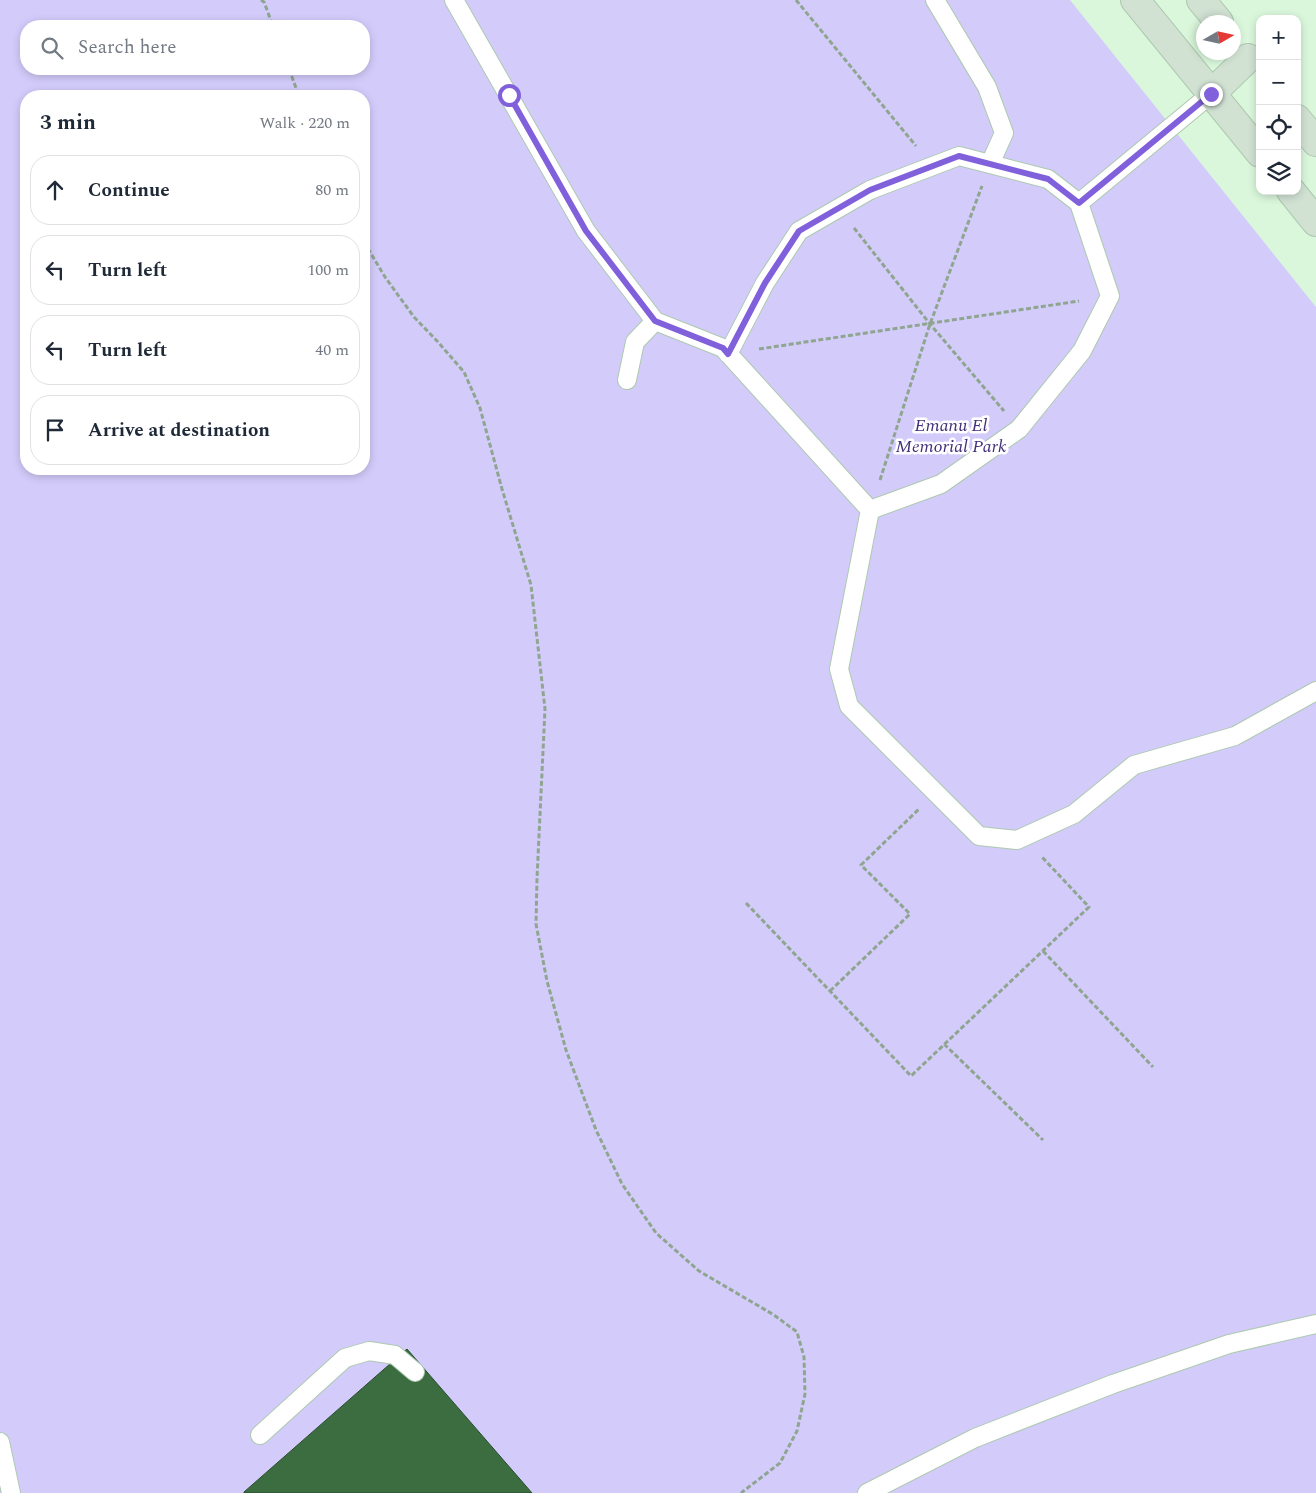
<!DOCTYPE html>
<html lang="en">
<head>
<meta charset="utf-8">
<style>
  :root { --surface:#fff; --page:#f2f2f3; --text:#1f2937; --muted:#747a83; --line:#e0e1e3 }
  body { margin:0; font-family:Spectral,serif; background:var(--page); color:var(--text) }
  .controls { position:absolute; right:15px; top:15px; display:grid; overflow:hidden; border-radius:10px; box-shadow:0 2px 8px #0003 }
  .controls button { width:45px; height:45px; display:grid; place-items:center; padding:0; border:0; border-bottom:1px solid var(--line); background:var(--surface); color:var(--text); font:25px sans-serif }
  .compass { position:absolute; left:1196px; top:15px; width:45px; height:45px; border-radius:50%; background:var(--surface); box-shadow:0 2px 8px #0003; rotate:81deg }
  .stop { position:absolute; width:15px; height:15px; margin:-11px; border:4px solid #8060db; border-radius:50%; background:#fff }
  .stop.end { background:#8060db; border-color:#fff; box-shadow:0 1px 5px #0008 }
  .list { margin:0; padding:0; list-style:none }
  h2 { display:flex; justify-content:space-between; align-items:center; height:65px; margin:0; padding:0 20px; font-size:21px }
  h2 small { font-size:16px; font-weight:400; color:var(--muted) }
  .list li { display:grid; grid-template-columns:32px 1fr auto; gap:15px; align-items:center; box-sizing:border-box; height:70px; margin:0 10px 10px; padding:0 10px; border:1px solid var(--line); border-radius:20px }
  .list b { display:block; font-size:19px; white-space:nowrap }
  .list em { font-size:16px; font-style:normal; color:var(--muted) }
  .icon { flex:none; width:28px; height:28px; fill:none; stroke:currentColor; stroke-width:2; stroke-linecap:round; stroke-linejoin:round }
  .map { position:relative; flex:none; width:1316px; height:1493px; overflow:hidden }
  .search { position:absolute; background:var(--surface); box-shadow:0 2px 8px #0003; left:20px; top:20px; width:350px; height:55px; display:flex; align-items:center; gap:12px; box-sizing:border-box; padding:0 18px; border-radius:20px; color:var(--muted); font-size:19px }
  .panel { position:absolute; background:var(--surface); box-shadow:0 2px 8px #0003; left:20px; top:90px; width:350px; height:385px; border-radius:20px }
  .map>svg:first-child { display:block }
  .green { fill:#d3ccfb; fill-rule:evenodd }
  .building { fill:#3b6d41; stroke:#294c2e }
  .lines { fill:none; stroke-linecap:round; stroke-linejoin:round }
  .lane-casing { stroke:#adc9af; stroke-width:20 }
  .secondary-casing { stroke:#adc9af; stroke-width:30 }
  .path { stroke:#8fa590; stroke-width:3; stroke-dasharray:5 2.5; stroke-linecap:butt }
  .lane { stroke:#fff; stroke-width:18 }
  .secondary { stroke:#d1e2d3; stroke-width:28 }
  .route { stroke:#8060db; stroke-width:6 }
  .labels { text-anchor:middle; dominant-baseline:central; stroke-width:5; stroke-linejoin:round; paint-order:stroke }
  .park-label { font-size:18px; font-style:italic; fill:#433078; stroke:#fff }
</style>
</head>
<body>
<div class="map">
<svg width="1316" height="1493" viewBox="0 0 1316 1493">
  <rect width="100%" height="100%" fill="#daf7dc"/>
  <path class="green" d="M 0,0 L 1070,0 L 1316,307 L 1316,1493 L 0,1493 ZM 26,26 L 364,26 L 364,69 L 26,69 ZM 26,96 L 364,96 L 364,469 L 26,469 Z"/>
  <path class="building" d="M 407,1349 L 532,1493 L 244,1493 L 244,1492 Z"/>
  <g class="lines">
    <defs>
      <path id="lane" d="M 454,0 L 586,231 L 655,321 L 723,348 L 870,510 L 839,669 L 849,706 L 979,836 L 1017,840 L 1074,814 L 1134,765 L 1235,736 L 1316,691
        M 935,0 L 987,87 L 1004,133 L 990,164
        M 1079,203 L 1211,94
        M 728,354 L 765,283 L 799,231 L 870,190 L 959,156 L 1048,179 L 1079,203 L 1110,296 L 1082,351 L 1019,429 L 941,484 L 870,510
        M 627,380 L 635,342 L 655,321
        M 260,1435 L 345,1358 L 369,1351 L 395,1355 L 415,1372
        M 0,1442 L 11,1493
        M 867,1493 L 975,1438 L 1113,1384 L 1229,1344 L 1316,1324"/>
      <path id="secondary" d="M 1135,0 L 1260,153
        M 1201,0 L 1219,22
        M 1211,94 L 1248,58
        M 1297,119 L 1316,142
        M 1291,191 L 1316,222"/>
    </defs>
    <use href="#lane" class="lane-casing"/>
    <use href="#secondary" class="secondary-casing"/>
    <path class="path" d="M 261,0 L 264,2 L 273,26
      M 796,0 L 916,146
      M 289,69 L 299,96
      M 854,228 L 930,324 L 1004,411
      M 364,242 L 385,277 L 414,317 L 438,342 L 464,372 L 480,408 L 502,489 L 531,585 L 545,709 L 537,878 L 536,924 L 547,981 L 566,1050 L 596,1130 L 622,1184 L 656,1233 L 699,1271 L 774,1315 L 797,1332 L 804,1357 L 805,1394 L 797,1431 L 780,1463 L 741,1493
      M 759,349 L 1079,301
      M 880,480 L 930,324 L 982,186
      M 746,903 L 911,1076 L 1089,907 L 1041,856
      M 1043,951 L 1153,1067
      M 830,991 L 910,914 L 861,865 L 919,809
      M 944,1044 L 1043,1140"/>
    <use href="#lane" class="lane"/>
    <use href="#secondary" class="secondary"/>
  </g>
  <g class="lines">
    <path class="route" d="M 509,95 L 586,231 L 655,321 L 723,348 L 728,354 L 765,283 L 799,231 L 870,190 L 959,156 L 1048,179 L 1079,203 L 1211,94"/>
  </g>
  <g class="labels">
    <g class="park-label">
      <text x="951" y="425">Emanu El<tspan x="951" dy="21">Memorial Park</tspan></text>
    </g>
  </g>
</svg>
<div class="controls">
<button>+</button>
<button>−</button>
<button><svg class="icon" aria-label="locate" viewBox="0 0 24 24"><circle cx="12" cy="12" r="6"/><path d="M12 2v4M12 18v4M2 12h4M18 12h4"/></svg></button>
<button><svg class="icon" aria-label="layers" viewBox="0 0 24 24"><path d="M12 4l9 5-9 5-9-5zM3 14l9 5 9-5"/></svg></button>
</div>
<svg class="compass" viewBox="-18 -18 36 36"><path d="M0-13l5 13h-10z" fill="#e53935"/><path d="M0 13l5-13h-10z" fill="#747a83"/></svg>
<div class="stop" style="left:509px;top:95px"></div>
<div class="stop end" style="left:1211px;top:94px"></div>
<div class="search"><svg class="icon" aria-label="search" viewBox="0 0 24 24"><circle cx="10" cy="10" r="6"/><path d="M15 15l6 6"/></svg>Search here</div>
<section class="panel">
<h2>3 min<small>Walk · 220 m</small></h2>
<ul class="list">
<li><svg class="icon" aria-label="ahead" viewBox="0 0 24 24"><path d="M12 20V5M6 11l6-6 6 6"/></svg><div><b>Continue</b></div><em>80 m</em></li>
<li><svg class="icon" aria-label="left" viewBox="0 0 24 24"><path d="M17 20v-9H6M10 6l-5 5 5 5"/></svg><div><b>Turn left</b></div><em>100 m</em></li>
<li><svg class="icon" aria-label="left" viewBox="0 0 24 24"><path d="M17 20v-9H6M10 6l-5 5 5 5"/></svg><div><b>Turn left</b></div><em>40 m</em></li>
<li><svg class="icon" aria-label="arrive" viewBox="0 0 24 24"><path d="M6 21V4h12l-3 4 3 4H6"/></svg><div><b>Arrive at destination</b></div></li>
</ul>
</section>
</div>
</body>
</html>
